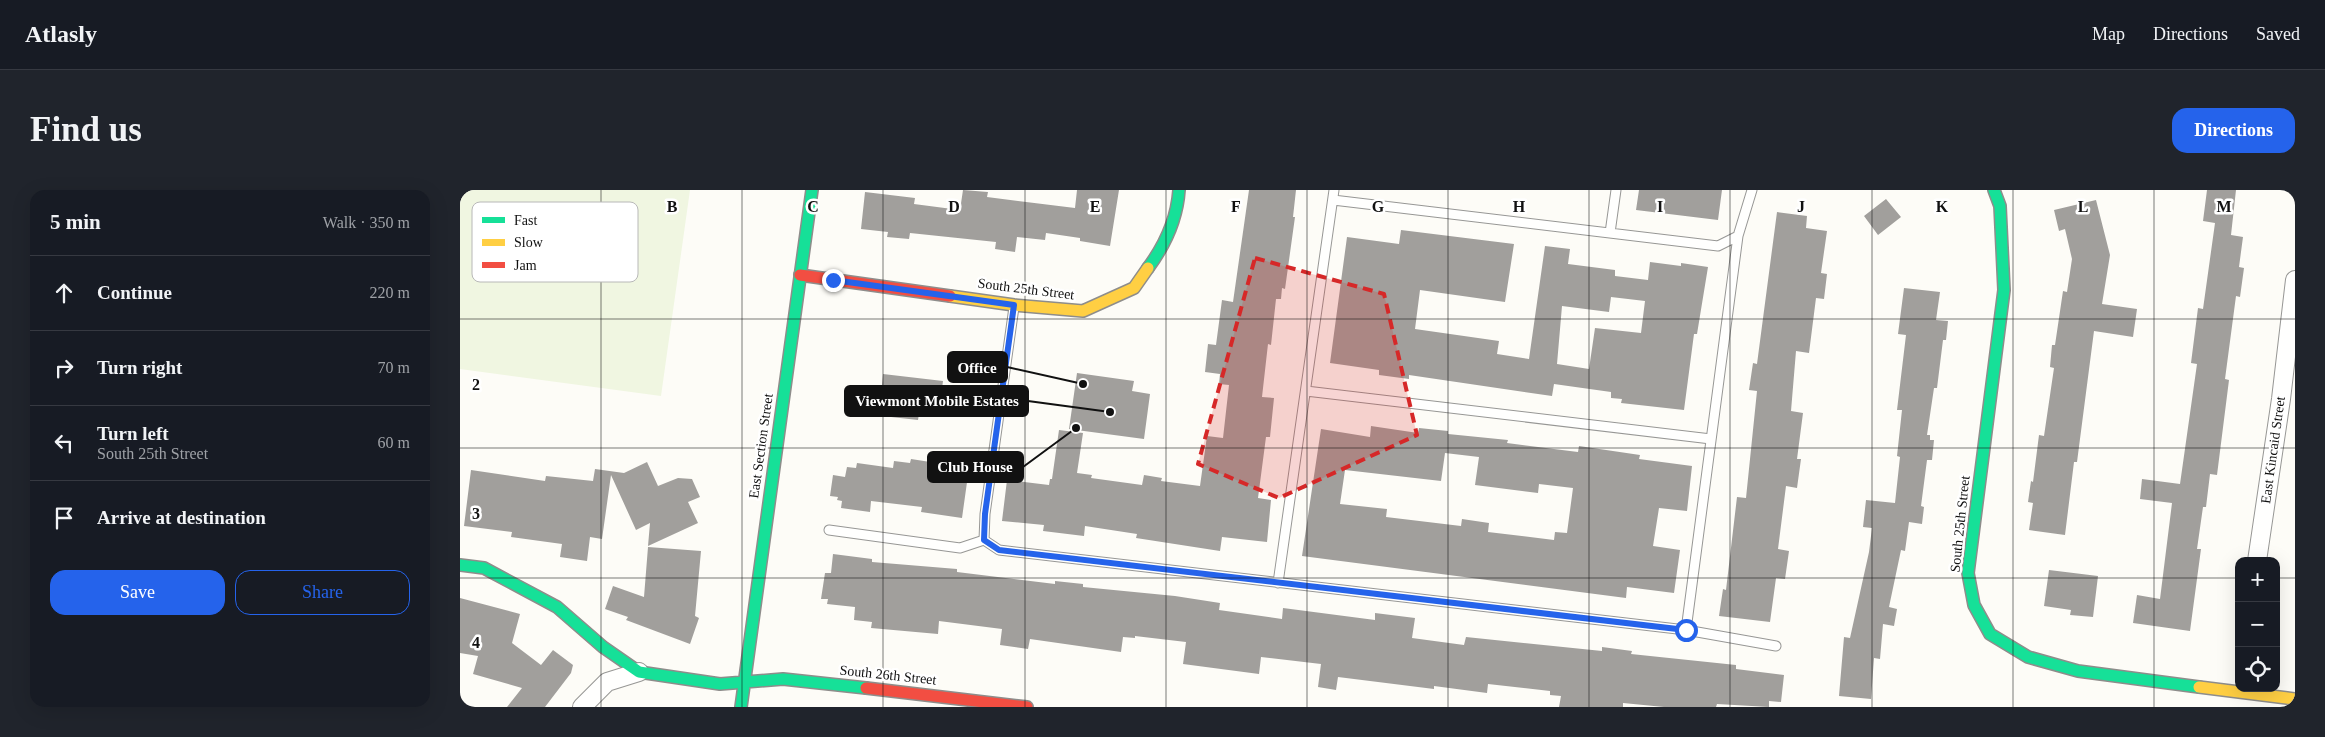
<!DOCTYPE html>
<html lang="en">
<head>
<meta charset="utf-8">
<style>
  :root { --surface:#171b24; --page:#20242c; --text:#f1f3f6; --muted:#9ea1a6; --line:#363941; --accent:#2563eb }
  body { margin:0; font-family:"Times New Roman",serif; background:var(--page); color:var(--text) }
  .controls { position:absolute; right:15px; bottom:15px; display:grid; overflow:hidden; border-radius:10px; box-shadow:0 5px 20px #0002 }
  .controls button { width:45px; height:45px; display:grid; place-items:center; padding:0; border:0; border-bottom:1px solid var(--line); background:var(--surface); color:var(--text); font:25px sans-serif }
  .stop { position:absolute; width:15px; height:15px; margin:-11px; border:4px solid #2563eb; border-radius:50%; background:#fff }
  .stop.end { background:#2563eb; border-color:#fff; box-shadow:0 1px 5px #0008 }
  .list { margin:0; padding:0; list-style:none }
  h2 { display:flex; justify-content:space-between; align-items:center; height:65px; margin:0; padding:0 20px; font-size:21px }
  h2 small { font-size:16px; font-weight:400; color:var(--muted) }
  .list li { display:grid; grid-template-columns:32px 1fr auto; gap:15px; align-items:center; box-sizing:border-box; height:75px; padding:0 20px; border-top:1px solid var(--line) }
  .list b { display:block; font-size:19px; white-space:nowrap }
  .list p { margin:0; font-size:16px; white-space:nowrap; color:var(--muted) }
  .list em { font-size:16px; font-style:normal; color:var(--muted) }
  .actions { display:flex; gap:10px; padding:15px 20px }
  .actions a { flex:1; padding:11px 0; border:1px solid var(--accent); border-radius:15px; text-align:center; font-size:18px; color:var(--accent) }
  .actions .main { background:var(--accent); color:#fff }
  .icon { flex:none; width:28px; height:28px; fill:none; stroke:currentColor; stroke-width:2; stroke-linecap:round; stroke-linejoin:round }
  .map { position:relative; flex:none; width:1835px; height:517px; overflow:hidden; border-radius:15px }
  header { display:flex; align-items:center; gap:30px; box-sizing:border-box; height:70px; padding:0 25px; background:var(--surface); border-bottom:1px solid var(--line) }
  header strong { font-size:24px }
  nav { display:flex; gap:28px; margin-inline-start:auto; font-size:18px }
  .intro { display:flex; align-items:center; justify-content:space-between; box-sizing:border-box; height:120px; padding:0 30px }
  h1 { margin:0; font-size:35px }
  .button { padding:12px 22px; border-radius:15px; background:var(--accent); color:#fff; font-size:18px; font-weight:700 }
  main { display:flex; gap:30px; padding:0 30px }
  aside { flex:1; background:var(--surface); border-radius:15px; box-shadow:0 5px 20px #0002 }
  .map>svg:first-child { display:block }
  .pitch { fill:#f0f6e1 }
  .building { fill:#a19f9c; fill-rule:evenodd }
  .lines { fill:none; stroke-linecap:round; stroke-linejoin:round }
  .lane-casing { stroke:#979795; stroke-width:11 }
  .street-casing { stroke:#979795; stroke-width:20 }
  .fast-casing { stroke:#8e8d8b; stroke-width:14 }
  .slow-casing { stroke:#8e8d8b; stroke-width:14 }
  .jam-casing { stroke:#8e8d8b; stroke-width:14 }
  .lane { stroke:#fffffe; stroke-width:9 }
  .street { stroke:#fffffe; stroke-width:18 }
  .fast { stroke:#16e098; stroke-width:11 }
  .slow { stroke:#ffcf43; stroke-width:11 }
  .jam { stroke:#f24e42; stroke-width:11 }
  .route { stroke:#2563eb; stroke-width:6 }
  .marked { fill:#d62828; fill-opacity:0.2; stroke:#d62828; stroke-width:4; stroke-dasharray:10 6; stroke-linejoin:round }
  .grid { fill:none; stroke:#111; stroke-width:1; stroke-opacity:0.55 }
  .labels { text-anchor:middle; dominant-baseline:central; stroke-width:5; stroke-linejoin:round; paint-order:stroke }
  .street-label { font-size:14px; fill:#111; stroke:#fff }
  .key { fill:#fff; stroke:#b8b8b8; stroke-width:1 }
  .key-label { font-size:14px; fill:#111 }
  .grid-label { font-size:16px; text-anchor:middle; font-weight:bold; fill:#111; stroke:#fff; stroke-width:5; stroke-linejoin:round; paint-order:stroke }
  .leader { fill:none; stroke:#111; stroke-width:2 }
  .callout-dot { fill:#111; stroke:#fff; stroke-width:2 }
  .callout { fill:#111; stroke:#111; stroke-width:2 }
  .callout-label { font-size:15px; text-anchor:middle; font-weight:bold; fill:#fff }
</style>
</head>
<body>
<header>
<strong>Atlasly</strong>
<nav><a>Map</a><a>Directions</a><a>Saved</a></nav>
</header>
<div class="intro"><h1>Find us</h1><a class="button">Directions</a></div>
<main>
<aside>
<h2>5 min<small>Walk · 350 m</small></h2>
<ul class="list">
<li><svg class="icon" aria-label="ahead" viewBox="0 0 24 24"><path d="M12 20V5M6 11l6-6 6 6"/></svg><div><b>Continue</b></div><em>220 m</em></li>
<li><svg class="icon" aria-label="right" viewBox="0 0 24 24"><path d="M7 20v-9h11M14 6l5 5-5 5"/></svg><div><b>Turn right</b></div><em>70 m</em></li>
<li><svg class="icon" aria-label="left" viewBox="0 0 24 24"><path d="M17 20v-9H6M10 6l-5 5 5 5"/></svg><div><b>Turn left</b><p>South 25th Street</p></div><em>60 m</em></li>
<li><svg class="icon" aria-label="arrive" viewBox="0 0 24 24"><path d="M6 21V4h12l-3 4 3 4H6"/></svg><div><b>Arrive at destination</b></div></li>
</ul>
<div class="actions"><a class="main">Save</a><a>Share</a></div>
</aside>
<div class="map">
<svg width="1835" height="517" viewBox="0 0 1835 517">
  <rect width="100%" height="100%" fill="#fdfcf7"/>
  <path class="pitch" d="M 0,0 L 230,0 L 201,206 L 0,179 Z"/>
  <path class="building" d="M 503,0 L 528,2 L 527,7 L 615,18 L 617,0 L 659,0 L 650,56 L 620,51 L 620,48 L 586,43 L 585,50 L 557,47 L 555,62 L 535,59 L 536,52 L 450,43 L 449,49 L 427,47 L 428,42 L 401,39 L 405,2 L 455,8 L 454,14 L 500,20 Z
    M 789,0 L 836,0 L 833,27 L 835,27 L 825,99 L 822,98 L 821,109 L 816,109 L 811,155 L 808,154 L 802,207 L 814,208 L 810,247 L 806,247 L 798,308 L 811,310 L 807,352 L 762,347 L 760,361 L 676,348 L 677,344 L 625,336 L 624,346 L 583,341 L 584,335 L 542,331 L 547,290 L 589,295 L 590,289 L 592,289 L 599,240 L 623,243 L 617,283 L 632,285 L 631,288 L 682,295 L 684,285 L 702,288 L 701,291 L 740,296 L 747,246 L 763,248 L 769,195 L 759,194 L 760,184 L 745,182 L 748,154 L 756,155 L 762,110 L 773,112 Z
    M 1179,0 L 1262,0 L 1258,30 L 1176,20 Z
    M 1747,0 L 1776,0 L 1771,45 L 1783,47 L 1779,77 L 1784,78 L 1780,107 L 1776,106 L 1765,189 L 1769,190 L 1757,285 L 1750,284 L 1746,317 L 1743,317 L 1737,359 L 1741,359 L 1730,441 L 1673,433 L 1677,405 L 1700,409 L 1712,313 L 1680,309 L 1682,289 L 1720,294 L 1737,174 L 1731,173 L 1738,118 L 1743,119 L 1755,33 L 1743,31 Z
    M 1426,9 L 1441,27 L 1418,45 L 1404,26 Z
    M 1636,10 L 1650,65 L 1642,114 L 1677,119 L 1673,147 L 1634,141 L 1617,272 L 1614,272 L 1605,345 L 1569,340 L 1573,313 L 1568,312 L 1571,291 L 1573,292 L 1579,245 L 1584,246 L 1594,178 L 1590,177 L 1592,155 L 1595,155 L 1603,101 L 1607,102 L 1612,69 L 1605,39 L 1599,41 L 1594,20 Z
    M 1317,22 L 1347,26 L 1346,38 L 1367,41 L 1361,83 L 1367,84 L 1364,109 L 1356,108 L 1349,163 L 1336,161 L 1331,221 L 1343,223 L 1337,269 L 1341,269 L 1337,298 L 1326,296 L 1318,359 L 1329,361 L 1325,389 L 1316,388 L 1310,432 L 1259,426 L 1263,399 L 1266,400 L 1277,307 L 1286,308 L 1297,201 L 1289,200 L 1293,173 L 1297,174 Z
    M 941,40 L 1054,54 L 1045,112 L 960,100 L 955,139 L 1039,151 L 1037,164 L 1069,169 L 1085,56 L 1110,59 L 1108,74 L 1155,80 L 1155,86 L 1188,90 L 1190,72 L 1221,76 L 1221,73 L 1248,77 L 1237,144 L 1234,144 L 1224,220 L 1161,213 L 1162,209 L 1151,208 L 1151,202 L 1094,194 L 1092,206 L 949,185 L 949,189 L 919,185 L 919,180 L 870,173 L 887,47 L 939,54 ZM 1151,107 L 1185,111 L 1181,143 L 1135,138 L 1129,179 L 1097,174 L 1102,116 L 1149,122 Z
    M 1444,98 L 1480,102 L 1476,130 L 1488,131 L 1486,150 L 1483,150 L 1477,198 L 1474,198 L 1467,245 L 1470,245 L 1470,250 L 1474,250 L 1472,270 L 1467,270 L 1461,316 L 1464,317 L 1462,334 L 1449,332 L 1445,361 L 1441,360 L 1429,417 L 1437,419 L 1434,436 L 1423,434 L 1420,469 L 1414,468 L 1411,509 L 1379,506 L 1384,447 L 1390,448 L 1409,362 L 1412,338 L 1403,337 L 1406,310 L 1435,313 L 1440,267 L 1437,266 L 1442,220 L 1437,220 L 1446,145 L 1438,144 Z
    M 617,183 L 674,191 L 672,201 L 690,204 L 684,249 L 609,239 Z
    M 423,184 L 483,191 L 479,221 L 460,218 L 458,230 L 431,227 L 432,216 L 420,214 Z
    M 911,236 L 958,243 L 959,238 L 988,241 L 988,244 L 1048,250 L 1047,253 L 1118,262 L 1119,256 L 1180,265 L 1179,269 L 1232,276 L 1227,321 L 1199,318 L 1193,356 L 1220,360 L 1214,403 L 1167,397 L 1166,408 L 842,366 L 861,239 L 910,247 ZM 985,263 L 1019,267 L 1015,295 L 1078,303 L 1079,294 L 1113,298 L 1107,343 L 1095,342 L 1094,350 L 1028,342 L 1029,333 L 1002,329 L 1001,336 L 926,327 L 927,319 L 880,314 L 885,280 L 981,291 Z
    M 451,269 L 509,278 L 502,328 L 461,322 L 462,317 L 411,311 L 410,322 L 381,318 L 382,311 L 377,310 L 378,307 L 370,306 L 373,285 L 385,287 L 387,277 L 396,278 L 397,273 L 433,278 L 434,271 L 450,273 Z
    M 187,272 L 198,296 L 218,288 L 232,289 L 240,307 L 228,312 L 238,333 L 188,356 L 190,333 L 176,340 L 151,285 L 142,349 L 130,347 L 127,371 L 100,367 L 102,354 L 51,347 L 52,342 L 4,336 L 11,280 L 85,291 L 86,286 L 133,291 L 135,279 L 164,283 Z
    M 188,357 L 241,361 L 235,426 L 239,428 L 230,454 L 166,430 L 168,427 L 145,419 L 153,396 L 184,407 Z
    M 373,364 L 412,369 L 412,372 L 497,379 L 497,382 L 595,394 L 595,391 L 623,394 L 623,397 L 715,406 L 760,413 L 759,420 L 822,429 L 823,418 L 915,430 L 915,423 L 955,428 L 952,448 L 1004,455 L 1006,447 L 1142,461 L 1142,457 L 1172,461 L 1171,464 L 1276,475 L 1276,479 L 1324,485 L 1321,512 L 1309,511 L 1309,517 L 1257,514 L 1256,517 L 1204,517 L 1163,513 L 1163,517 L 1099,517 L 1101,506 L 1090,505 L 1090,501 L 1028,494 L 1027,503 L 974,496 L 974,499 L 878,487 L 876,500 L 858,497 L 861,474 L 801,467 L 799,484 L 723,474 L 726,452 L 675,446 L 675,448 L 663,447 L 661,462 L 570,449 L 568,459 L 540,455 L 542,439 L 479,431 L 478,444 L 411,438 L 412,432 L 394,430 L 395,417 L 367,414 L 368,409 L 361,409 L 365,383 L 371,383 Z
    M 1589,380 L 1638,386 L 1633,427 L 1610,425 L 1611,420 L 1584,416 Z
    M 0,408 L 60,424 L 52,453 L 81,475 L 93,460 L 113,475 L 111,483 L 85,517 L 47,517 L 62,498 L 13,484 L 18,466 L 0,463 Z"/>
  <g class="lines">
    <defs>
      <path id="lane" d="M 873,10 L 1258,56 L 1278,46
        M 1150,43 L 1156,0
        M 554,117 L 525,324 L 524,350 L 539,360 L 1226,440 L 1316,456
        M 846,201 L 1251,249
        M 369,340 L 500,358 L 524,350
        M 818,393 L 874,0
        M 1226,440 L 1278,46 L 1292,0"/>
      <path id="street" d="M 1797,371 L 1821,209 L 1835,90
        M 122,517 L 147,492 L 179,482"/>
      <path id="fast" d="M 1534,0 L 1540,16 L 1544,100 L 1508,383 L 1514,415 L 1530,444 L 1568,467 L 1618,481 L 1739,497
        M 688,78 C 705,55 717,30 719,0
        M 0,375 L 24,378 L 97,417 L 143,457 L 179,482 L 260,494 L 323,489 L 406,498
        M 281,517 L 352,0"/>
      <path id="slow" d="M 490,106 L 554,115 L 623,121 L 674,98 L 688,78
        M 1739,497 L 1835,509"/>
      <path id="jam" d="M 340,85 L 490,106
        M 406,498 L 567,517"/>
    </defs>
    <use href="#lane" class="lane-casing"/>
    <use href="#street" class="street-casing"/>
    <use href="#fast" class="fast-casing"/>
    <use href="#slow" class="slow-casing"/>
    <use href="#jam" class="jam-casing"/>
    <use href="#lane" class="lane"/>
    <use href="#street" class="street"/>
    <use href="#fast" class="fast"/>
    <use href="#slow" class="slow"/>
    <use href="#jam" class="jam"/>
  </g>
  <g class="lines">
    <path class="route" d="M 373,90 L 554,115 L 525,324 L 524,350 L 539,360 L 1226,440"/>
  </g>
  <path class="marked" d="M 795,68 L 924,104 L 957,245 L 819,308 L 738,274 Z"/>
  <path class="grid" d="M 141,0 L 141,517M 282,0 L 282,517M 423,0 L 423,517M 565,0 L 565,517M 706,0 L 706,517M 847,0 L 847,517M 988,0 L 988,517M 1129,0 L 1129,517M 1270,0 L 1270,517M 1412,0 L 1412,517M 1553,0 L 1553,517M 1694,0 L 1694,517M 0,129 L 1835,129M 0,258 L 1835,258M 0,388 L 1779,388M 1816,388 L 1835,388"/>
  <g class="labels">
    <g class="street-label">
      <text transform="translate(566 99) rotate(7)">South 25th Street</text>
      <text transform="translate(301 256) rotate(-82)">East Section Street</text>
      <text transform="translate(1813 260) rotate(-82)">East Kincaid Street</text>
      <text transform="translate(1500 334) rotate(-84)">South 25th Street</text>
      <text transform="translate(428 485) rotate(6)">South 26th Street</text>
    </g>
  </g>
  <rect x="12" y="12" width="166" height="80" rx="8" class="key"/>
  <rect x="22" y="27" width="23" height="6" fill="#16e098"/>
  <rect x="22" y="49" width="23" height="7" fill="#ffcf43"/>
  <rect x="22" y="72" width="23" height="6" fill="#f24e42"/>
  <g class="key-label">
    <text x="54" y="35">Fast</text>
    <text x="54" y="57">Slow</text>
    <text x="54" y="80">Jam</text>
  </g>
  <g class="grid-label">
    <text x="212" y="22">B</text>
    <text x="353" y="22">C</text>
    <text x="494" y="22">D</text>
    <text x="635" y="22">E</text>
    <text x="776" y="22">F</text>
    <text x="918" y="22">G</text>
    <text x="1059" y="22">H</text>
    <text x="1200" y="22">I</text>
    <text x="1341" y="22">J</text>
    <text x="1482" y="22">K</text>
    <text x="1623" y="22">L</text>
    <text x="1764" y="22">M</text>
    <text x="16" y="200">2</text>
    <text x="16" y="329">3</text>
    <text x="16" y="458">4</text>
  </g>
  <path class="leader" d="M623 194L547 177M650 222L568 211M616 238L563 277"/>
  <g class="callout-dot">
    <circle cx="623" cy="194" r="5"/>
    <circle cx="650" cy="222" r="5"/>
    <circle cx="616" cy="238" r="5"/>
  </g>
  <g class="callout">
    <rect x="488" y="162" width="59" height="30" rx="5"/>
    <rect x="385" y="196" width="183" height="30" rx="5"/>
    <rect x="468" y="262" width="95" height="30" rx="5"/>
  </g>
  <g class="callout-label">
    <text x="517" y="183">Office</text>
    <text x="477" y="216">Viewmont Mobile Estates</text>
    <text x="515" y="282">Club House</text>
  </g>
</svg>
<div class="controls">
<button>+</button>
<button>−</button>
<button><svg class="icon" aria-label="locate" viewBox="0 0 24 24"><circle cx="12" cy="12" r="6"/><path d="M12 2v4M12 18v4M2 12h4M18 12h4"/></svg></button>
</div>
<div class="stop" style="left:1226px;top:440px"></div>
<div class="stop end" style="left:373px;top:90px"></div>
</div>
</main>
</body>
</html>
